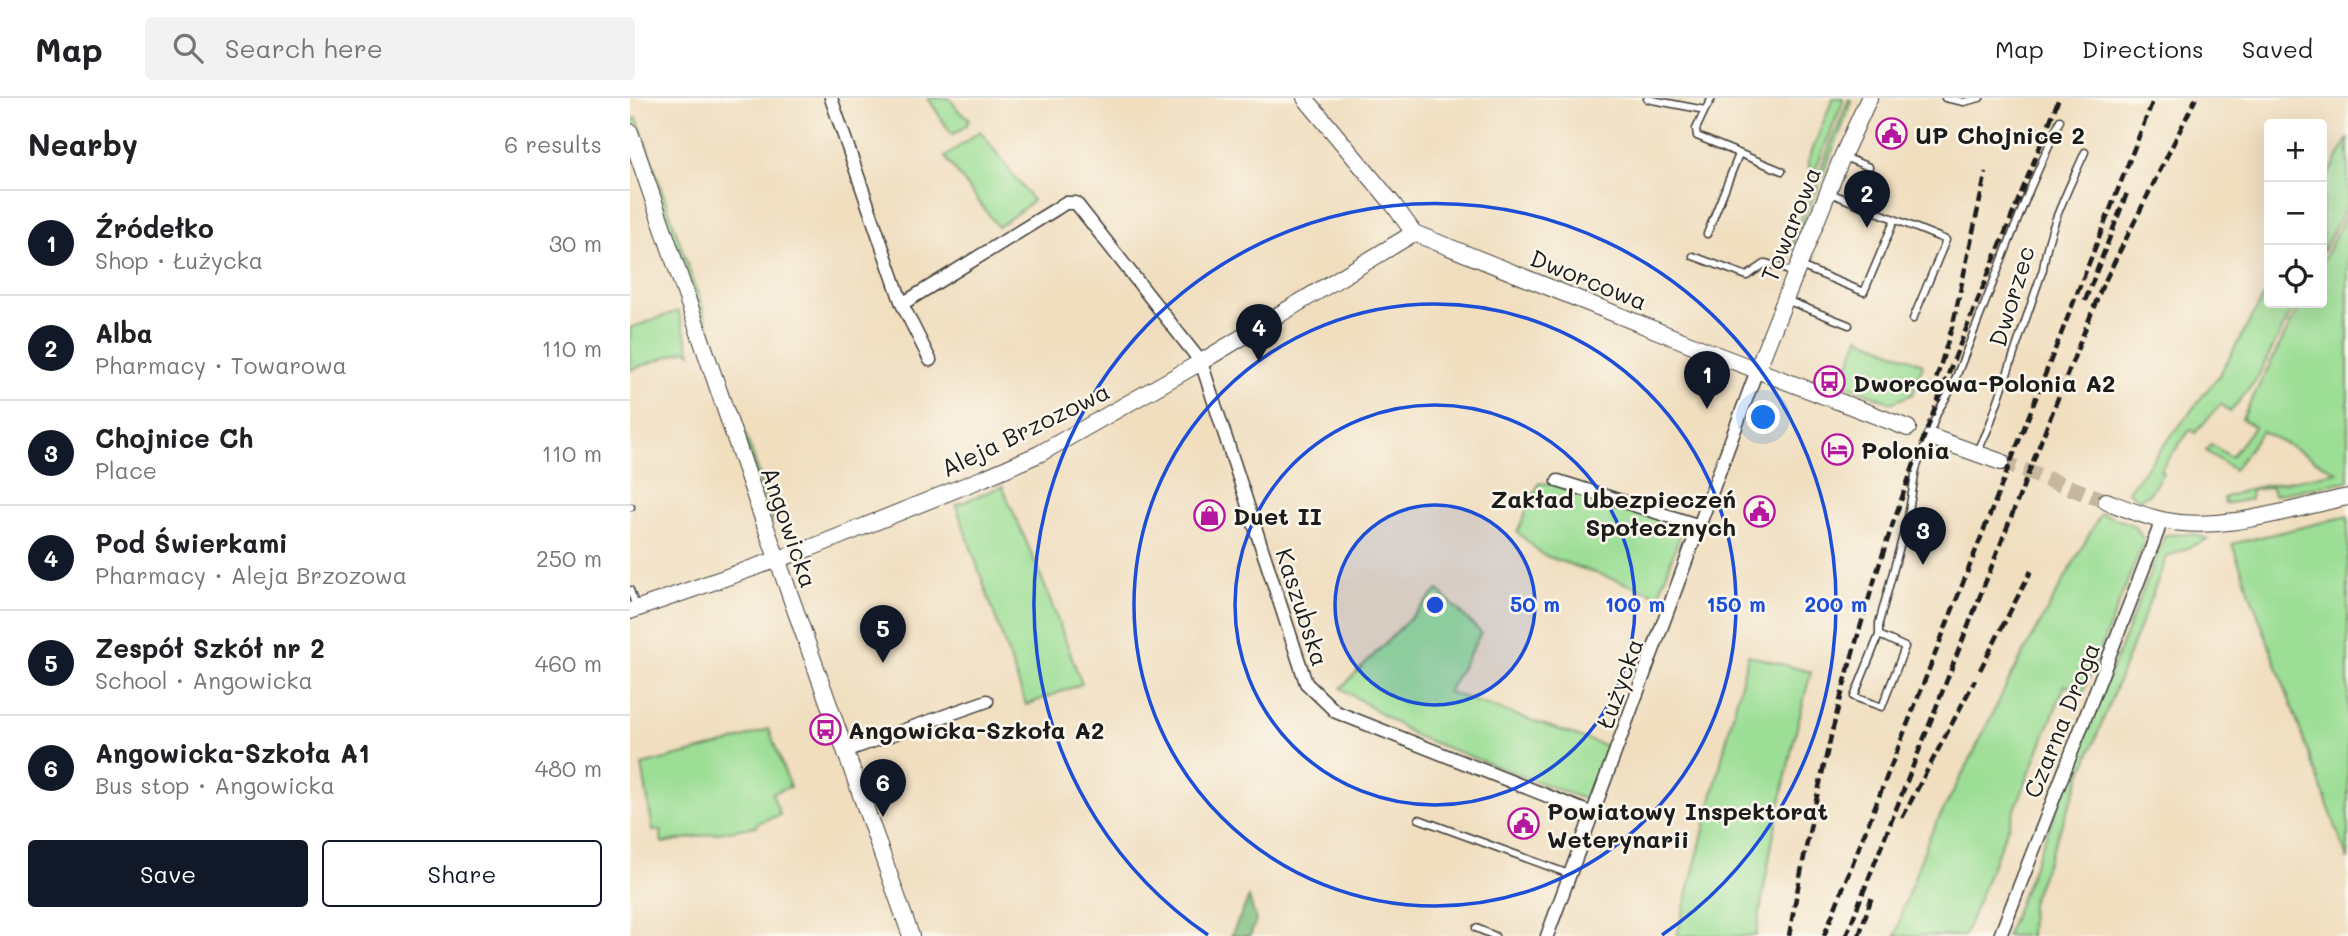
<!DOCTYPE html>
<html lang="en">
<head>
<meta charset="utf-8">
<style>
  :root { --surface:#fff; --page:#f2f2f2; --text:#202124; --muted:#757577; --line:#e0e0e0; --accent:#111827 }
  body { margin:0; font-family:Mali,sans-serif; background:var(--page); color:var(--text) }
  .controls { position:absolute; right:21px; top:21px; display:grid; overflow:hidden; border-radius:7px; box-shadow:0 7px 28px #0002 }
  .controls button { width:63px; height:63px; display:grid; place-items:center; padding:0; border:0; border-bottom:2px solid var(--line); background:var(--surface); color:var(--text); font:35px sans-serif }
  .you { position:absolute; left:1134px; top:320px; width:24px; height:24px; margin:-18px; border:5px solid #fff; border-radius:50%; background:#1a73e8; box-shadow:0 0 0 10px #1a73e833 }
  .badge { display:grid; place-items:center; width:46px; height:46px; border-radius:50%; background:var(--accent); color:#fff; font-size:23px; font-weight:700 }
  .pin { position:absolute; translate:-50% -58px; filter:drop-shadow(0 2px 4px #0008) }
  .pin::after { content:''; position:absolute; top:37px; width:24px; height:21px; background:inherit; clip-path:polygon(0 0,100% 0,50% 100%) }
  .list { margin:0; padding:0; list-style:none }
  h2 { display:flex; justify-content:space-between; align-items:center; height:91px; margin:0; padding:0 28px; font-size:30px }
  h2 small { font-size:23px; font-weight:400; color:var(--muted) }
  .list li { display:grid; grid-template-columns:46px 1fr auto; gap:21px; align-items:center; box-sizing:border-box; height:105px; padding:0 28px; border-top:2px solid var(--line) }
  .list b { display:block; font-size:26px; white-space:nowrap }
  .list p { margin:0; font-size:23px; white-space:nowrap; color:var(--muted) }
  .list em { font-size:23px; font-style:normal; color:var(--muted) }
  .actions { display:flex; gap:14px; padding:21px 28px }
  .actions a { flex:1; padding:16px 0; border:2px solid var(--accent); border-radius:7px; text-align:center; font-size:24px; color:var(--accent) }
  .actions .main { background:var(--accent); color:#fff }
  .icon { flex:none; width:38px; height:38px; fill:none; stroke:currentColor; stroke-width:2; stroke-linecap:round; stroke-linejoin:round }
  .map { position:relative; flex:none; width:1718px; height:838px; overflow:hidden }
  header { display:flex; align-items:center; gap:42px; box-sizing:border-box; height:98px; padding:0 35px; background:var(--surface); border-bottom:2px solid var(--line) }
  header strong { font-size:33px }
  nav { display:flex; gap:38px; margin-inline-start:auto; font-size:24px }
  .search { width:490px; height:63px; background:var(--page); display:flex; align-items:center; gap:18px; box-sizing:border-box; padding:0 24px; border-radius:7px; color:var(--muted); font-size:26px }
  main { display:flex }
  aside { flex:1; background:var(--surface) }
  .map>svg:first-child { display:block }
  .green { fill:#9cde95; stroke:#5c7d58; stroke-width:2 }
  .forest { fill:#7dbd7e; stroke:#4c6c4d; stroke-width:2 }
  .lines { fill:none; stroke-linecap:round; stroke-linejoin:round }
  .tertiary-tunnel { stroke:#c6b79e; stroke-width:16; stroke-dasharray:16 8; stroke-linecap:butt }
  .service-casing { stroke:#3c3934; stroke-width:9 }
  .minor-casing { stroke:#3c3934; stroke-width:15 }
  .tertiary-casing { stroke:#3c3934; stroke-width:18 }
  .service { stroke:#fff; stroke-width:6 }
  .minor { stroke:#fff; stroke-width:12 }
  .tertiary { stroke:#fff; stroke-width:16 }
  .rail { stroke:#1c1c1c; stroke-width:4.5; stroke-dasharray:10 5; stroke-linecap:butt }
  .ring { fill:none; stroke:#1d4ed8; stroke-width:3.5 }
  .labels { text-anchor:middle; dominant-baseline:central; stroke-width:5; stroke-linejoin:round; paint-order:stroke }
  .poi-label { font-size:24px; font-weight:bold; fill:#1c1c1c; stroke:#fbf7ec; text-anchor:start }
  .street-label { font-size:24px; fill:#1c1c1c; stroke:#fbf7ec }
  .centre { fill:#1d4ed8; stroke:#fbf7ec; stroke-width:3.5 }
  .ring-label { font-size:21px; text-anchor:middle; font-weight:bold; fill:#1d4ed8; stroke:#fbf7ec; stroke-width:5; stroke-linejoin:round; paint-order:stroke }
</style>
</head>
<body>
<header>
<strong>Map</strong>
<div class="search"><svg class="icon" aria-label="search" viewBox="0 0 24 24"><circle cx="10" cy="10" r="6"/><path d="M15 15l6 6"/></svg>Search here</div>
<nav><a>Map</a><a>Directions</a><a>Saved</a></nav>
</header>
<main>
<aside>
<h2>Nearby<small>6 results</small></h2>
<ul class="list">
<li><span class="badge">1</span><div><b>Źródełko</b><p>Shop · Łużycka</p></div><em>30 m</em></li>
<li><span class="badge">2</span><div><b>Alba</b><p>Pharmacy · Towarowa</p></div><em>110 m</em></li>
<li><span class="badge">3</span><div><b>Chojnice Ch</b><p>Place</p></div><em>110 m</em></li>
<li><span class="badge">4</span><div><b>Pod Świerkami</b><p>Pharmacy · Aleja Brzozowa</p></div><em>250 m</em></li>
<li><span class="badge">5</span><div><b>Zespół Szkół nr 2</b><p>School · Angowicka</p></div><em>460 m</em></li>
<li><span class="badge">6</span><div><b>Angowicka-Szkoła A1</b><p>Bus stop · Angowicka</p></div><em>480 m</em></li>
</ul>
<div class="actions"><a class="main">Save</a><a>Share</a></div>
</aside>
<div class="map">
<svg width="1718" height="838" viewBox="0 0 1718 838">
  <rect width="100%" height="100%" fill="#fbf7ec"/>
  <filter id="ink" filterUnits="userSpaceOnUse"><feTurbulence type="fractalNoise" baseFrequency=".0143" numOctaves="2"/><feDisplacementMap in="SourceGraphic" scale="14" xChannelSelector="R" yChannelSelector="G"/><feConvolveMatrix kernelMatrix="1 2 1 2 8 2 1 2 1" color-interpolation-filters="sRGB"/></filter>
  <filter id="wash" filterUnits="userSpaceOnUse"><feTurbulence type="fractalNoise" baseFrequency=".00686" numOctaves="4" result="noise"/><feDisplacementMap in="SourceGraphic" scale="28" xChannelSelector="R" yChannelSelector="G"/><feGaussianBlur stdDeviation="1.57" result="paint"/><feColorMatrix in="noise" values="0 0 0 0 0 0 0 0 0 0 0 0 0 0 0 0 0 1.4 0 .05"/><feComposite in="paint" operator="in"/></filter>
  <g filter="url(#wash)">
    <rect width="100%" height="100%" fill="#f0debf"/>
    <path class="green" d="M 298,0 L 319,0 L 330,14 L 339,20 L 337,27 L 322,37 Z
      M 1203,0 L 1213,0 L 1213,4 L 1182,80 L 1178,63 Z
      M 1219,1 L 1222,4 L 1190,84 L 1186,82 Z
      M 7,20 L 145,422 L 143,424 L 1,23 Z
      M 350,33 L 403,103 L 368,129 L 315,59 Z
      M 1718,40 L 1718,105 L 1692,155 L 1692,89 Z
      M 1184,87 L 1189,88 L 1157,161 L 1155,160 Z
      M 1718,113 L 1718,383 L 1644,397 L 1642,389 L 1620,393 L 1621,401 L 1595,406 L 1594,400 L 1618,391 L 1707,374 L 1632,333 L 1604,372 L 1576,353 L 1581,346 L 1601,359 L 1624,329 L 1612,321 L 1671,205 L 1692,205 L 1692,164 Z
      M 1639,189 L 1639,205 L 1666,205 L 1626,282 L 1600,314 L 1591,306 L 1565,335 L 1561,331 L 1530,372 L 1533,375 L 1519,396 L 1509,401 L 1498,393 L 1590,276 Z
      M 48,213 L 61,255 L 56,252 L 0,272 L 0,230 Z
      M 1229,239 L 1293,266 L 1283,296 L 1261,305 L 1212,285 Z
      M 909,385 L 923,386 L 1053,428 L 1029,497 L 913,457 L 887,434 Z
      M 372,388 L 409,473 L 452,586 L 396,607 L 326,407 Z
      M 1471,415 L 1505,428 L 1514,442 L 1453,595 L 1435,587 L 1334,838 L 1266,838 L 1272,813 L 1299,739 L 1339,664 L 1381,578 Z
      M 1718,418 L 1718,762 L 1602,446 Z
      M 1564,436 L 1578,441 L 1537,459 L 1401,805 L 1400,838 L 1376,838 L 1535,437 Z
      M 808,492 L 851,535 L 818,594 L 977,648 L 956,702 L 786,638 L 711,590 Z
      M 1118,557 L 1181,574 C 1158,660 1140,749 1126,838 L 1047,838 Z
      M 139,631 L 160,689 L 142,695 L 150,717 L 127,725 L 127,728 L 32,745 L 30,732 L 23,733 L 12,667 L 98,645 Z"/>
    <path class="forest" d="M 619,799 L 626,823 L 620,838 L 601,838 Z"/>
  </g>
  <g filter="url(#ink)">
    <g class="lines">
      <path class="tertiary-tunnel" d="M 1371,364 L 1476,403"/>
      <defs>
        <path id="service" d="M 1315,0 L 1334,4 L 1350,0
          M 1017,1 L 1075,12 L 1082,0
          M 1075,12 L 1066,31 L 1067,38 L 1152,73
          M 1214,59 L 1239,69
          M 1200,95 L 1316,142 L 1283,221
          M 1077,136 L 1109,56
          M 1063,158 L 1117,178 L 1136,165 L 1165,175
          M 1170,168 L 1234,194 L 1265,121
          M 1156,202 L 1219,227
          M 1347,355 L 1359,329 L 1413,171 C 1418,130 1438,92 1455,54
          M 0,409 L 1,409
          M 0,492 L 6,509
          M 1249,537 L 1275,549 L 1252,609 L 1224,599 L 1249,537 L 1249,525 L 1278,419 L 1286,371 L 1308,313 L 1321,292 L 1399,93 L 1430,22
          M 789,721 L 939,776
          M 846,830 L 865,838"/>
        <path id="minor" d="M 201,0 L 272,206 L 300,262
          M 272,206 L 426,111 L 435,105 L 446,105 L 571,264 L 676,585 L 706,614 L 963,716
          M 928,383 L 1070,428
          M 215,653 L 357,603
          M 917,838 L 1127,272
          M 1370,838 L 1528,433 L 1530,422"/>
        <path id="tertiary" d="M 675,0 L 763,106 L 784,135 L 1090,258 L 1278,330
          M 0,34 L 127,404 L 281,838
          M 1127,272 L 1212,59 L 1239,0
          M 1301,339 L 1371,364
          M 1476,403 C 1494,410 1513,418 1532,422 C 1592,435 1659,411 1718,399
          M 0,513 L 183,449 L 354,380 L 409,356 L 571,264 L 784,135"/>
      </defs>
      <use href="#service" class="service-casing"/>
      <use href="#minor" class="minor-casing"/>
      <use href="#tertiary" class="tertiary-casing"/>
      <use href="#service" class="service"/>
      <use href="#minor" class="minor"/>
      <use href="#tertiary" class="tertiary"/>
      <path class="rail" d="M 1455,203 L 1497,95
        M 1302,295 L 1323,226 L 1356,74
        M 1350,572 L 1401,473
        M 1272,720 L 1345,582
        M 1159,838 C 1185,692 1220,548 1269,408 C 1317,271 1376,136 1429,0
        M 1194,838 L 1524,0
        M 1216,838 L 1471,191 L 1566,0
        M 1229,838 L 1242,798"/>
    </g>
  </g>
  <circle cx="805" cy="507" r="100" fill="#1d4ed8" fill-opacity=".12"/>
  <g class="ring">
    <circle cx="805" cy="507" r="100"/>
    <circle cx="805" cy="507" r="200"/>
    <circle cx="805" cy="507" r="301"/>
    <path d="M578 837A401 401 0 1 1 1032 837"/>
  </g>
  <defs>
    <symbol id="civic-ring" viewBox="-11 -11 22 22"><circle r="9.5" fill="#fbf7ec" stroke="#b5179e" stroke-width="1.5"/><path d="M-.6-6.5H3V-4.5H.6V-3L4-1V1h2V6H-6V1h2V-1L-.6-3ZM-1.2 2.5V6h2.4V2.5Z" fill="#b5179e"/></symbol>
    <symbol id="bus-ring" viewBox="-11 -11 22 22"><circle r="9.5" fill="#fbf7ec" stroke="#b5179e" stroke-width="1.5"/><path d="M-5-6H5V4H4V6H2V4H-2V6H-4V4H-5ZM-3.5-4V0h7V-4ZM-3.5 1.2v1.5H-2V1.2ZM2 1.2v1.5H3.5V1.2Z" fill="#b5179e"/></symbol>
    <symbol id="hotel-ring" viewBox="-11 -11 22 22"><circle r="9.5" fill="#fbf7ec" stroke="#b5179e" stroke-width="1.5"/><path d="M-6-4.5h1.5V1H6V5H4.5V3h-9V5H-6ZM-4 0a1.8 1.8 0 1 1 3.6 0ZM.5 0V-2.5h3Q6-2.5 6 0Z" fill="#b5179e"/></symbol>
    <symbol id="shop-ring" viewBox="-11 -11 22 22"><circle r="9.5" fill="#fbf7ec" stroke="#b5179e" stroke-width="1.5"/><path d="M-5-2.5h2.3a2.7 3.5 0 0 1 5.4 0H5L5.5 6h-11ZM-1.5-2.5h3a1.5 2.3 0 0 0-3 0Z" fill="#b5179e"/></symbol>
  </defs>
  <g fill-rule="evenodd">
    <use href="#civic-ring" x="1244" y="18" width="35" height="35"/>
    <use href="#bus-ring" x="1182" y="266" width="35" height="35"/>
    <use href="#hotel-ring" x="1190" y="334" width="35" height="35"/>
    <use href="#civic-ring" x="1112" y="396" width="35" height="35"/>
    <use href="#shop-ring" x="562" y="400" width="35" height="35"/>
    <use href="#bus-ring" x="178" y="614" width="35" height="35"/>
    <use href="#civic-ring" x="876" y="708" width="35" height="35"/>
  </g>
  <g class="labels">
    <g class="poi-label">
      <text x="1285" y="36">UP Chojnice 2</text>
      <text x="1223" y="284">Dworcowa-Polonia A2</text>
      <text x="1231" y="351">Polonia</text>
      <text x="1106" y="400" text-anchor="end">Zakład Ubezpieczeń<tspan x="1106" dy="28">Społecznych</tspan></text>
      <text x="603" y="417">Duet II</text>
      <text x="218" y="631">Angowicka-Szkoła A2</text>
      <text x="917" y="712">Powiatowy Inspektorat<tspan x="917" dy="28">Weterynarii</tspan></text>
    </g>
    <g class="street-label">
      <text transform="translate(1160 126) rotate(-68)">Towarowa</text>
      <text transform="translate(959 181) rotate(22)">Dworcowa</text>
      <text transform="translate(1381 198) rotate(-73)">Dworzec</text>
      <text transform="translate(395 331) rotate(-26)">Aleja Brzozowa</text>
      <text transform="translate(160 429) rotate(71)">Angowicka</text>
      <text transform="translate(673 509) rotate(72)">Kaszubska</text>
      <text transform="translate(989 585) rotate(-70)">Łużycka</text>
      <text transform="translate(1431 622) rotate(-68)">Czarna Droga</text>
    </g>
  </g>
  <circle cx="805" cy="507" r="10" class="centre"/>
  <g class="ring-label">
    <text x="905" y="514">50 m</text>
    <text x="1005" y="514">100 m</text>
    <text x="1106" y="514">150 m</text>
    <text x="1206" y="514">200 m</text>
  </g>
</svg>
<div class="controls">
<button>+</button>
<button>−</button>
<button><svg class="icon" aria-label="locate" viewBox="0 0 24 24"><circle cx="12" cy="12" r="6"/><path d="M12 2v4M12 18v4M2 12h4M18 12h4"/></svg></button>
</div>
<div class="you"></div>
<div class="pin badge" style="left:1077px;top:311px">1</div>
<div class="pin badge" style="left:1237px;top:130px">2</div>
<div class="pin badge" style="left:1293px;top:467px">3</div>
<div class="pin badge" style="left:629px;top:264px">4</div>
<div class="pin badge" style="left:253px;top:565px">5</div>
<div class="pin badge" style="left:253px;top:719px">6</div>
</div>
</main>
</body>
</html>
